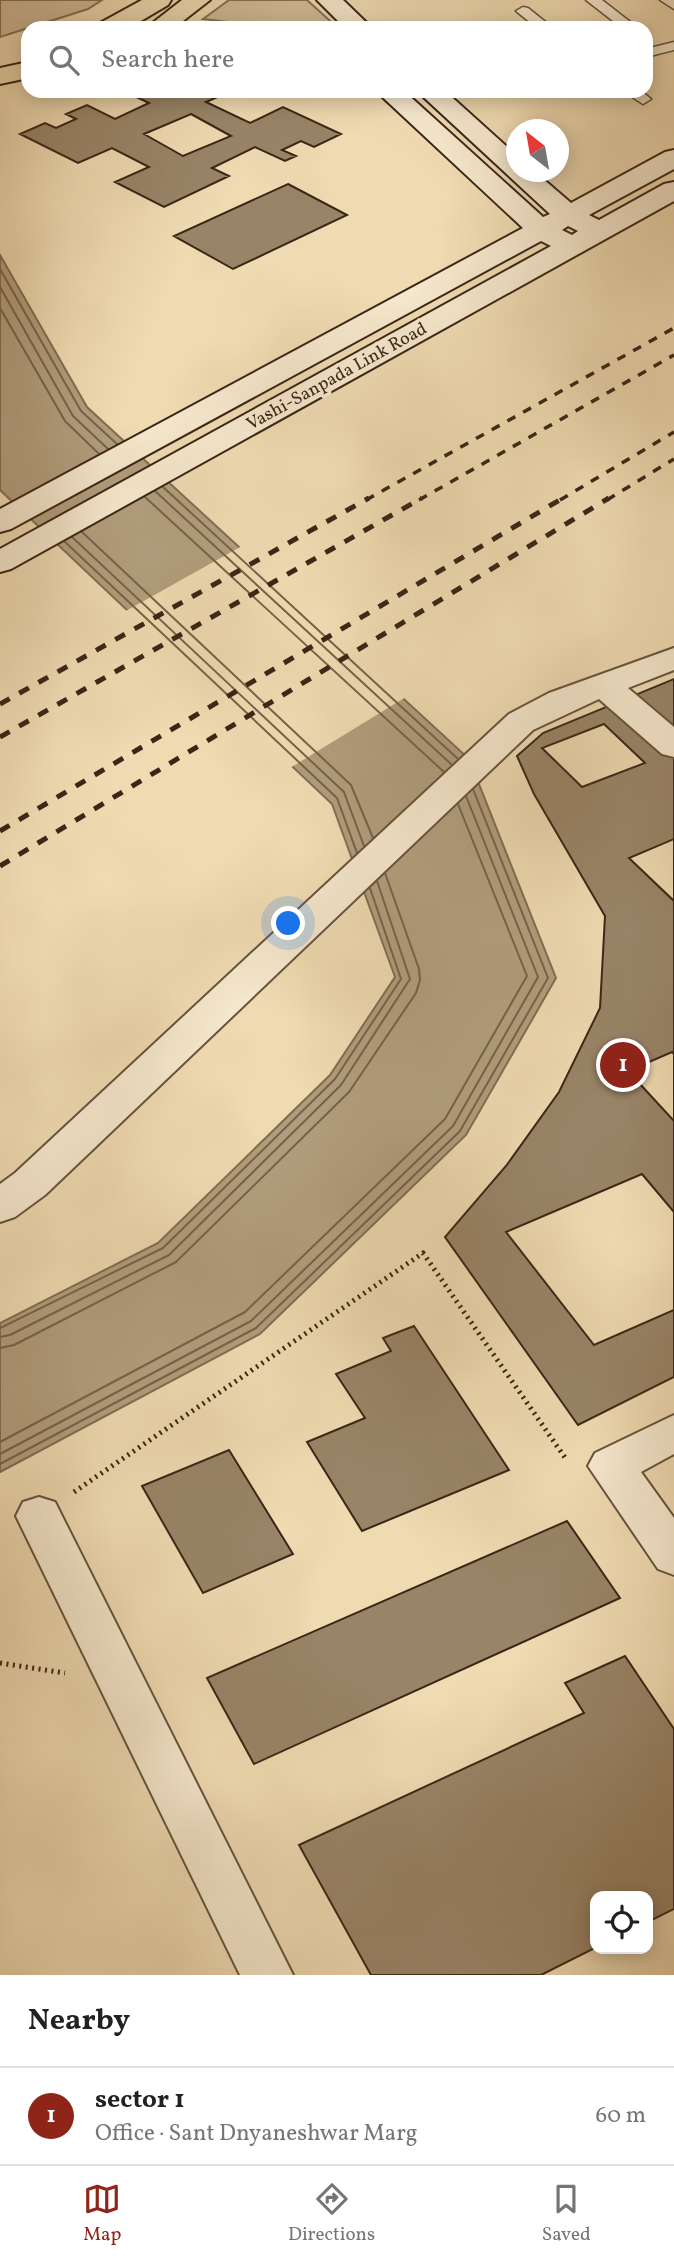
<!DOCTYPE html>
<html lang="en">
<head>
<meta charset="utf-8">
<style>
  :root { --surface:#fff; --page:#f6f6f6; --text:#202124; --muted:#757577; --line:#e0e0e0; --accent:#8f2418 }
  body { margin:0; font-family:Vollkorn,serif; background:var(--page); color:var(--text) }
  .controls { position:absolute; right:21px; bottom:21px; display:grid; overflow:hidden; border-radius:14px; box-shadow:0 4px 18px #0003 }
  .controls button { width:63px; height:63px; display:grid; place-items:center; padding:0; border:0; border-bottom:2px solid var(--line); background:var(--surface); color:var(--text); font:35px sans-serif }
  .compass { position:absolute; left:506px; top:119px; width:63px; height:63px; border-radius:50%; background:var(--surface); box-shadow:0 4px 18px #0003; rotate:329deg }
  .you { position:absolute; left:289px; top:924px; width:24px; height:24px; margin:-18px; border:5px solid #fff; border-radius:50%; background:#1a73e8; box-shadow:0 0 0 10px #1a73e833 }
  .badge { display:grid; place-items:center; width:46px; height:46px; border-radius:50%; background:var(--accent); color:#fff; font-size:23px; font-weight:700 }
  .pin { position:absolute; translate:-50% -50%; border:4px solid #fff; box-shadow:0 2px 7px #0006 }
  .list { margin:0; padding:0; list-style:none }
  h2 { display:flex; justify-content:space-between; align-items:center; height:91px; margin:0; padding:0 28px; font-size:30px }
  h2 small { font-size:23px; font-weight:400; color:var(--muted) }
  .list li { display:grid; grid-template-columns:46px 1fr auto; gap:21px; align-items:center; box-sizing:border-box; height:98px; padding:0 28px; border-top:2px solid var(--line) }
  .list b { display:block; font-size:26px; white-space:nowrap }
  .list p { margin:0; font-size:23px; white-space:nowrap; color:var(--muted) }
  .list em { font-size:23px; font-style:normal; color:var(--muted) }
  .icon { flex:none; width:38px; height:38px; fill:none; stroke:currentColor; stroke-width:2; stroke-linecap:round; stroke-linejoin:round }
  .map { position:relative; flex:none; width:674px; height:1975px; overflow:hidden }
  .search { position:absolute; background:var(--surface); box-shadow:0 4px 18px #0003; left:21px; right:21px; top:21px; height:77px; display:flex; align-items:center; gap:18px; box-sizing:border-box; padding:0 24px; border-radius:21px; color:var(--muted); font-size:26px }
  .sheet { height:189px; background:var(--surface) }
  nav { display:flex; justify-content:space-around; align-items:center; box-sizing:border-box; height:98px; border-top:2px solid var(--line); background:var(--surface); font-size:19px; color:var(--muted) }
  nav a { display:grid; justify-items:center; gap:4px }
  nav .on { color:var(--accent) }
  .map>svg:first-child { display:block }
  .green { fill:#d0bb97; stroke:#857056; stroke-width:2 }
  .water { fill:#b19d7c; stroke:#816d53; stroke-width:2 }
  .pier { fill:#efdab1 }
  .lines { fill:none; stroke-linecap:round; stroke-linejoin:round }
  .shore { stroke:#766249; stroke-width:2 }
  .building { fill:#988467; stroke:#3a2616; stroke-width:2; fill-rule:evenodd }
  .lane-casing { stroke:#67533d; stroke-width:3 }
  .street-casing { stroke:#67533d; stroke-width:4 }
  .secondary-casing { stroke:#3a2616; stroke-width:4 }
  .highway-casing { stroke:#3a2616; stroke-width:4 }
  .path { stroke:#3a2616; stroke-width:5; stroke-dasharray:2 4.5; stroke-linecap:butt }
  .lane { fill:#f5e7cc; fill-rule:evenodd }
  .street { fill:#f5e7cc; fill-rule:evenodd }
  .secondary { fill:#f5e7cc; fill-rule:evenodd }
  .highway { fill:#efdab1; fill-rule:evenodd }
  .rail-far1 { stroke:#3a2616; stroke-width:3.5; stroke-dasharray:9 9; stroke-linecap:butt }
  .rail { stroke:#3a2616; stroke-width:5; stroke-dasharray:11 11; stroke-linecap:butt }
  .labels { text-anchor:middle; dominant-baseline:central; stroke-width:7; stroke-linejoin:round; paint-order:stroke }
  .far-street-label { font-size:18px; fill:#3a2616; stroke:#f5e7cc }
</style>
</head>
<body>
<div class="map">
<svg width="674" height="1975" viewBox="0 0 674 1975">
  <rect width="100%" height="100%" fill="#efdab1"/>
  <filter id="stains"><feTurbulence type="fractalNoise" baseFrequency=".00286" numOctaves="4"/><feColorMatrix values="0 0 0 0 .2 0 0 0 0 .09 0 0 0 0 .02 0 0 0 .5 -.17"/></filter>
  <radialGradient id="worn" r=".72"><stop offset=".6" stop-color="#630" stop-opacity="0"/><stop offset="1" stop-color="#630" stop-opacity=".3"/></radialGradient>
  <path class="green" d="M 0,0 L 102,0 L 88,9 L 0,37 Z
    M 229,0 L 307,0 L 338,28 L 279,28 L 203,19 Z"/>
  <path class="water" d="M 0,255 L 87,407 L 469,759 L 556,978 L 466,1135 L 260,1334 L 0,1472 L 0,1323 L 158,1243 L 330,1075 L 395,977 L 332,804 L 0,490 Z"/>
  <path class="pier" d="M 242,546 L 406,697 L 290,768 L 124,612 Z"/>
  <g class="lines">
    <path class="shore" d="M 0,269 L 81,411 L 117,444
      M 0,287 L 73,416 L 108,449
      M 0,308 L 65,421 L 99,454
      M 163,487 L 458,759
      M 155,491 L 452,765
      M 145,497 L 444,772
      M 82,532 L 351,785 L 373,838
      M 72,537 L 344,792 L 364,846
      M 64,541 L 337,798 L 357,853
      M 0,1328 L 163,1248 L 335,1079 L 401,979 L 370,888
      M 0,1337 L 10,1335 L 169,1255 L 341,1085 L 410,979 L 377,881
      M 0,1348 L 14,1345 L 176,1262 L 349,1092 L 416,993 L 420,980 L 419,969 L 385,873
      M 0,1442 L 245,1312 L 445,1119 L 527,976 L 458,804
      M 0,1454 L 251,1321 L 453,1126 L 538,977 L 466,796
      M 0,1464 L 256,1328 L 460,1131 L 548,978 L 473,789"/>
  </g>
  <path class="building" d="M 124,91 L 231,91 L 206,102 L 250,123 L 283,107 L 341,134 L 314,147 L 301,141 L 282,150 L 296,156 L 285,161 L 255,147 L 212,168 L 229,176 L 164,207 L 115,182 L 149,167 L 112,148 L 78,163 L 20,134 L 45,123 L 56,128 L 76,119 L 66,114 L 87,105 L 115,119 L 149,103 ZM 191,114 L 231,136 L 183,156 L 144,134 Z
    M 288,184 L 347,215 L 233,269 L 174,236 Z
    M 674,679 L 674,1377 L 578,1425 L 445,1237 L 506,1166 L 559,1092 L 600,1008 L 605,916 L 534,794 L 517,756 L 543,733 Z
    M 604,724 L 645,763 L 582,787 L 542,748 Z
    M 674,839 L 674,901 L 629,858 Z
    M 672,1052 L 674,1054 L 674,1121 L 628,1071 Z
    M 642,1174 L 674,1212 L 674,1310 L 594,1345 L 506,1232 Z
    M 414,1326 L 509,1470 L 362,1531 L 307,1442 L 365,1418 L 336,1374 L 391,1351 L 383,1338 Z
    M 229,1450 L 293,1554 L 203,1593 L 142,1486 Z
    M 567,1521 L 620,1598 L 254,1764 L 207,1678 Z
    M 625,1656 L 674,1729 L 674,1909 L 648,1922 L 648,1896 L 595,1896 L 595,1948 L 541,1975 L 371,1975 L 299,1845 L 584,1713 L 565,1683 Z"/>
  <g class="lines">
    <defs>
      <path id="lane" d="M 586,0 L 602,0 L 638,28 L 622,28 Z
        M 660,0 L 674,0 L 674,9 Z
        M 523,7 L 528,8 L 553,28 L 537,28 L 516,11 Z
        M 674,42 L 674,50 L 646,57 L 646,49 Z
        M 490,91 L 510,91 L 502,96 L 492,95 Z
        M 623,91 L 641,91 L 651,99 L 643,104 Z"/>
      <path id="street" d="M 674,648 L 674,670 L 628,688 L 674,727 L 674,757 L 662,754 L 599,699 L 533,730 L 45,1195 L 15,1217 L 0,1222 L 0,1184 L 15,1173 L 509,714 L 549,693 Z
        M 674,1415 L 674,1454 L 641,1472 L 674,1518 L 674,1575 L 658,1569 L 588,1466 L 595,1453 Z
        M 39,1497 L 55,1502 L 293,1975 L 240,1975 L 16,1516 L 23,1502 Z"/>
      <path id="secondary" d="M 317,0 L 343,0 L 372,28 L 345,28 Z
        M 376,91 L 404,91 L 543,217 L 550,214 L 417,91 L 445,91 L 516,155 L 516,172 L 535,172 L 571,203 L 665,152 L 674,150 L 674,169 L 589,215 L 599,220 L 664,184 L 674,182 L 674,201 L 11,569 L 0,572 L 0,549 L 551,246 L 541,241 L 11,529 L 0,532 L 0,509 L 523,228 ZM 568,226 L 578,231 L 572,235 L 562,230 Z"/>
      <path id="highway" d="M 142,0 L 171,0 L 168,5 L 129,28 L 97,28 L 100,23 Z
        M 182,0 L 210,0 L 174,28 L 146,28 Z
        M 28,62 L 28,78 L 0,84 L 0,68 Z"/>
    </defs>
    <use href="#lane" class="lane-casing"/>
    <use href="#street" class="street-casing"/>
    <use href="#secondary" class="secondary-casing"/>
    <use href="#highway" class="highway-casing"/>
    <path class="path" d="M 74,1492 L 423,1253 L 566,1459
      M 0,1663 L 65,1673"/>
    <use href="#lane" class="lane"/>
    <use href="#street" class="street"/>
    <use href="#secondary" class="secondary"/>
    <use href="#highway" class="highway"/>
    <path class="rail-far1" d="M 366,500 L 674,328
      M 419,500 L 674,355
      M 560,500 L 674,432
      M 607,500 L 674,459"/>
    <path class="rail" d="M 0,704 L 369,498
      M 0,737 L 422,498
      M 0,831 L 563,498
      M 0,866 L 609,498"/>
  </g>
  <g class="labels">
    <g class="far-street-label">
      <text transform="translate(337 377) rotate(-29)">Vashi-Sanpada Link Road</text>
    </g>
  </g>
  <rect width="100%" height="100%" filter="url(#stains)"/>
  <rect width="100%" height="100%" fill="url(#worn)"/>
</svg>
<div class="controls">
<button><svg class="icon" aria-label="locate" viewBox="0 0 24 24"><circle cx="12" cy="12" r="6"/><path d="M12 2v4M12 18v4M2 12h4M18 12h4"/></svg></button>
</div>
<svg class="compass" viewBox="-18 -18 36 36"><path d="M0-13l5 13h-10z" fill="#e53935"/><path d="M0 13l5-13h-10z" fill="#757577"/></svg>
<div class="you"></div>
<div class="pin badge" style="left:623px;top:1065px">1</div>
<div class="search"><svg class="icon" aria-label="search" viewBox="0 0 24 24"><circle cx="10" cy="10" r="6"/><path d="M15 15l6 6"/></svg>Search here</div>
</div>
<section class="sheet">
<h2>Nearby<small></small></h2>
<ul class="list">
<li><span class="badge">1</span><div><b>sector 1</b><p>Office · Sant Dnyaneshwar Marg</p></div><em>60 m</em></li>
</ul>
</section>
<nav>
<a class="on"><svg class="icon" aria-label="map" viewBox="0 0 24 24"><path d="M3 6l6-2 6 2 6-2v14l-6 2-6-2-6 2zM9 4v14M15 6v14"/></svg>Map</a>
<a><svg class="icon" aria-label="directions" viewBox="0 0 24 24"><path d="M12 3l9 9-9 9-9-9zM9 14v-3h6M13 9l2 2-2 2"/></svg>Directions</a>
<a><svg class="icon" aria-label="saved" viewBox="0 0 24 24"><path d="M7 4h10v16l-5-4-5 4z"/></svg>Saved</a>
</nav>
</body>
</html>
